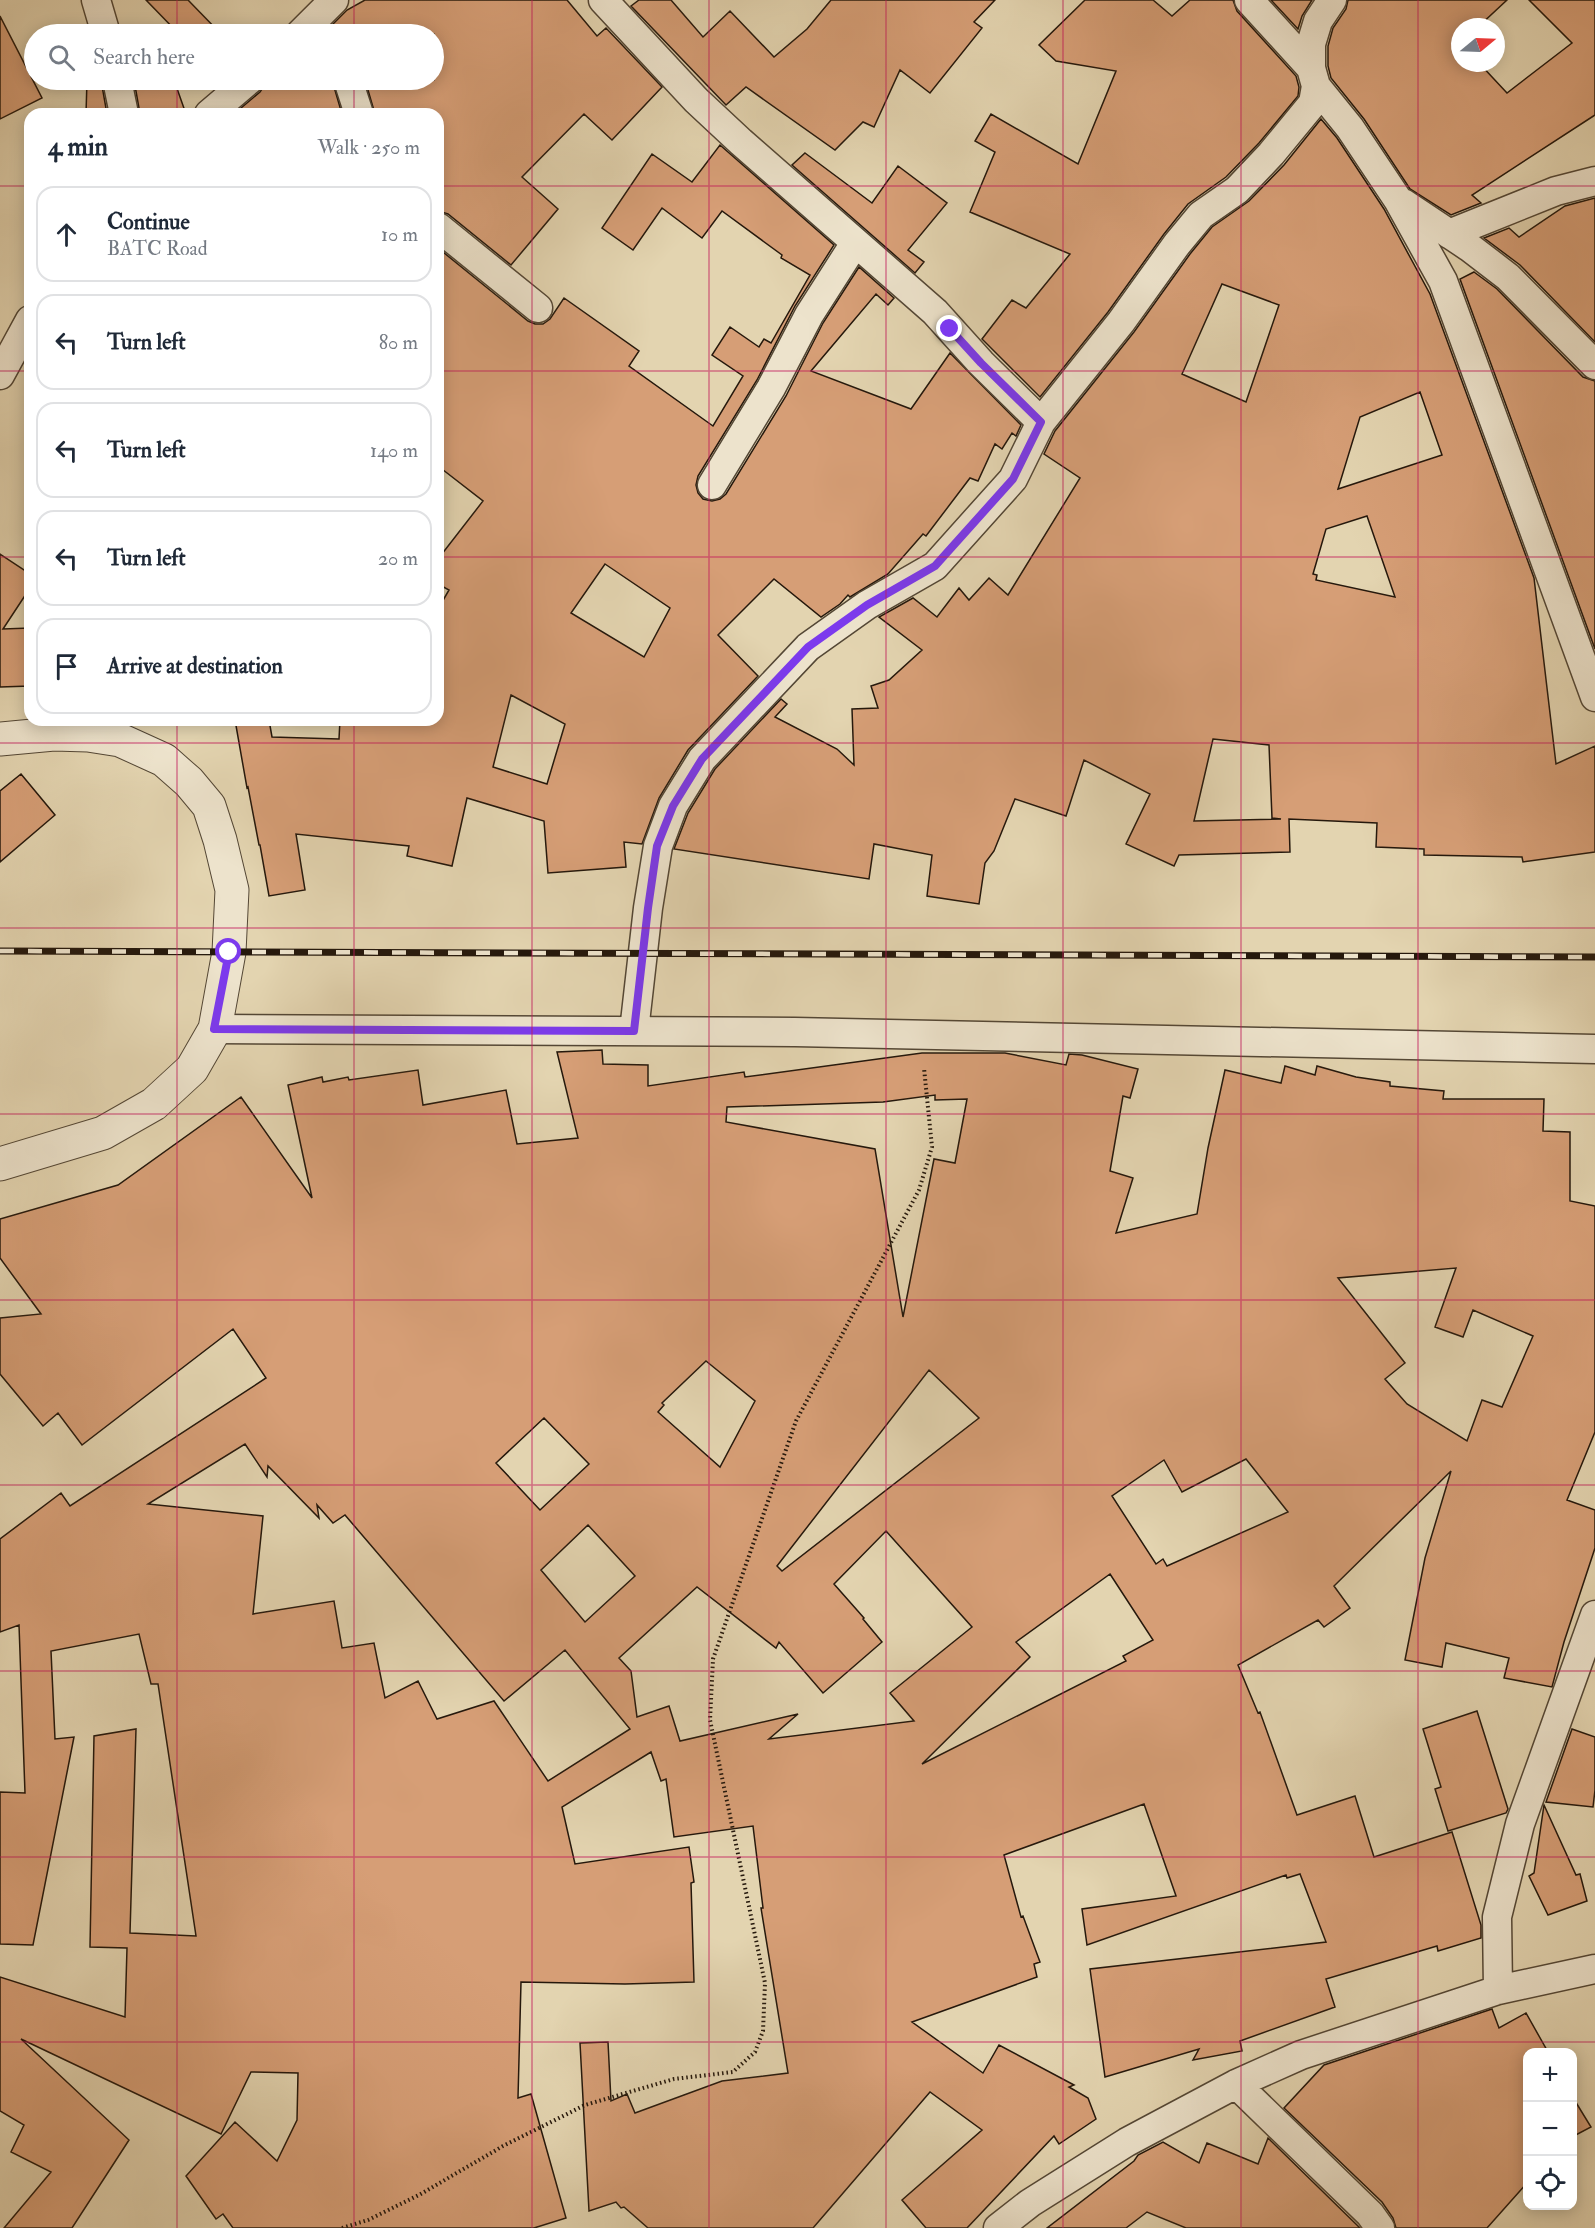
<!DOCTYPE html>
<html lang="en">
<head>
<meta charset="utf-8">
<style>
  :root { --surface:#fff; --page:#f2f2f3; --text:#1f2937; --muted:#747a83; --line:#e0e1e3 }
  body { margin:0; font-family:"IM FELL Double Pica",serif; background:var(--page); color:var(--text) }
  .controls { position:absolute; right:18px; bottom:18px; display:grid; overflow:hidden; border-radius:12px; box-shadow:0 3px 15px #0003 }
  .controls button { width:54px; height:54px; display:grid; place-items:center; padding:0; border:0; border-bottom:2px solid var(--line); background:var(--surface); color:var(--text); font:30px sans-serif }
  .compass { position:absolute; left:1451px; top:18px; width:54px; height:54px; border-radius:50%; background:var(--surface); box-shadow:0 3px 15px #0003; rotate:71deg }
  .stop { position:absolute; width:18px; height:18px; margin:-14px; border:4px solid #7c3aed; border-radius:50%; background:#fff }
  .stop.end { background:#7c3aed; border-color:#fff; box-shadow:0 2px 6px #0008 }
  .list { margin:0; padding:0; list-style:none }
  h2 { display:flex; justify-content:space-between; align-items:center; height:78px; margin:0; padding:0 24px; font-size:26px }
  h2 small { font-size:20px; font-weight:400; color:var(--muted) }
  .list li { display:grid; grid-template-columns:39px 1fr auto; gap:18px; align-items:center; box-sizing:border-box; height:96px; margin:0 12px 12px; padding:0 12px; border:2px solid var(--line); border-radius:18px }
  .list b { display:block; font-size:22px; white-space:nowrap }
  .list p { margin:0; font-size:20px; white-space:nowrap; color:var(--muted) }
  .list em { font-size:20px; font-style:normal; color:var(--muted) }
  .icon { flex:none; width:33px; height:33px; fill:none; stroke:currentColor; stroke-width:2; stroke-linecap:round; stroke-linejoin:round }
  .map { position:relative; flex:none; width:1595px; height:2228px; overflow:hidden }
  .search { position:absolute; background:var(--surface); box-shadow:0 3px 15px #0003; left:24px; top:24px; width:420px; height:66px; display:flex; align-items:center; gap:15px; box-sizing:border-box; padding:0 21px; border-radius:33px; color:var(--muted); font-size:22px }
  .panel { position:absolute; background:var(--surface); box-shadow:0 3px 15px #0003; left:24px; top:108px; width:420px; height:618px; border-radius:18px }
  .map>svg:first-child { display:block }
  .building { fill:#d69e76; stroke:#25180c; stroke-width:1.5; fill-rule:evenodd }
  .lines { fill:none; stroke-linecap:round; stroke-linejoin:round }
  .minor-casing { stroke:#544735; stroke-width:31 }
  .tertiary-casing { stroke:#544735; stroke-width:35 }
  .path { stroke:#25180c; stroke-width:4; stroke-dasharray:1.5 3; stroke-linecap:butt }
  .minor { stroke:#ede3cc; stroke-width:28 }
  .tertiary { stroke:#ede3cc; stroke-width:33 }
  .rail-casing { stroke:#25180c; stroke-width:7 }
  .rail { stroke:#ede3cc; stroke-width:4.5; stroke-dasharray:14; stroke-linecap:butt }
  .route { stroke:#7c3aed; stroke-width:8 }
  .grid { fill:none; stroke:#c2185b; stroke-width:1.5; stroke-opacity:0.55 }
</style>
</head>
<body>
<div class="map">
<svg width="1595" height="2228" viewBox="0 0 1595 2228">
  <rect width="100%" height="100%" fill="#e3d4b0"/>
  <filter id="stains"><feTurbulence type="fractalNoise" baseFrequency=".00333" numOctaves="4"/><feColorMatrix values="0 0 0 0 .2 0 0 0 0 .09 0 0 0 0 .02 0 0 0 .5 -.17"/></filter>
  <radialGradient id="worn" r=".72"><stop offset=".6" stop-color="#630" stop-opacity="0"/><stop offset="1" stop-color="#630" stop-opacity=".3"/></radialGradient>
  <path class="building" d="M 146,0 L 188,0 L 221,34 L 179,34 Z
    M 365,0 L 567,0 L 597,36 L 606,28 L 662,87 L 612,140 L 584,114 L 522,177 L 558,209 L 511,265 L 448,214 L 438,211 L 438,114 L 375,114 L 365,80 L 434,80 L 434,34 L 323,34 L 347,10 Z
    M 639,0 L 671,0 L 703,37 L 730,11 L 774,57 L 807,29 L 831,0 L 995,0 L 974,22 L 982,28 L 930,93 L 900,70 L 874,127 L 863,122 L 835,150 L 746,87 L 726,105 L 631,6 Z
    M 1085,0 L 1153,0 L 1172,16 L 1190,0 L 1233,0 L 1237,11 L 1296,76 L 1299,87 L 1298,96 L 1259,143 L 1226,177 L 1188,204 L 1164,234 L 1108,312 L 1040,397 L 982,339 L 1012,300 L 1026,308 L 1070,254 L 970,212 L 995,152 L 975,141 L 991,114 L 1078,164 L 1116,71 L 1056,61 L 1039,45 Z
    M 1271,0 L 1312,0 L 1302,16 L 1298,29 Z
    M 1348,0 L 1507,0 L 1478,27 L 1460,27 L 1460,63 L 1479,63 L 1507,93 L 1572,43 L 1529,0 L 1595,0 L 1595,115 L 1472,195 L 1481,203 L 1451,215 L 1410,189 L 1364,119 L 1331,78 L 1328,66 L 1328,46 L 1333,28 L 1346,9 Z
    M 0,16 L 42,98 L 0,119 Z
    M 87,80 L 101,80 L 107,114 L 86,114 Z
    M 134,80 L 174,80 L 186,114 L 140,114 Z
    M 265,80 L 332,80 L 342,114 L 234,114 L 260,92 L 264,86 Z
    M 1321,119 L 1337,138 L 1384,209 L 1430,294 L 1534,578 L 1556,764 L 1595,746 L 1595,852 L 1523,862 L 1522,857 L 1424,855 L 1424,849 L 1376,847 L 1377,823 L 1289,819 L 1290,852 L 1179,855 L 1174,866 L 1126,844 L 1150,794 L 1084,760 L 1066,816 L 1015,799 L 994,851 L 985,863 L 979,904 L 927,896 L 932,855 L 874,844 L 869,879 L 674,849 L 688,813 L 715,769 L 781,699 L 787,704 L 775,717 L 837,749 L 854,765 L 852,709 L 878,708 L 871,686 L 889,680 L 922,650 L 879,617 L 913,598 L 937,617 L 959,588 L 969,600 L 989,578 L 1008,595 L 1080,478 L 1044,454 L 1055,431 L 1134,332 L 1190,254 L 1212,227 L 1249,201 L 1284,165 ZM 1222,284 L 1279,305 L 1246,402 L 1182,374 ZM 1420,392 L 1442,455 L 1338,489 L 1360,417 ZM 1367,516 L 1395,597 L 1316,580 L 1317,575 L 1313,574 L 1326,529 ZM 1213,739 L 1269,745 L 1272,818 L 1281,819 L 1194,821 Z
    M 720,145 L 834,245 L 795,306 L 757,380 L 698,476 L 696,485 L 698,493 L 703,499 L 712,501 L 720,499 L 726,494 L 786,396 L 823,323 L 859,267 L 894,298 L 888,305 L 876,294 L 811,371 L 911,409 L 950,353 L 1021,425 L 1016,436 L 1012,433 L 1002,449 L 995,444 L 978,481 L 970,478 L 926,536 L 923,534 L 888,574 L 850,597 L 848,595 L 840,604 L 821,617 L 774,579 L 718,635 L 758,676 L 688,750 L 659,798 L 642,844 L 624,842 L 626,867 L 548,873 L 544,821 L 467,798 L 452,866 L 407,856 L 409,846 L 296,834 L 305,890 L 269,896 L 260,845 L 259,845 L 248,787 L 247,788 L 235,720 L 269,720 L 272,737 L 339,739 L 340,720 L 438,720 L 438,609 L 449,590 L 438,584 L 438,559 L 483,501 L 438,466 L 438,248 L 528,321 L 535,324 L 543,324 L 550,319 L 564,298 L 639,351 L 629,366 L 713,426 L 743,376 L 712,355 L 730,327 L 759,347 L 764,339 L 771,343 L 810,275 L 781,258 L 782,255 L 722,211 L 702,238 L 662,208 L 633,250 L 602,228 L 652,154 L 692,182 ZM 605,564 L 670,608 L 644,657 L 571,613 ZM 511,695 L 565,724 L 547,784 L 493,767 Z
    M 805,153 L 872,203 L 898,166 L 947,203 L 908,250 L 924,262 L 915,273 L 792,165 Z
    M 1595,198 L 1595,342 L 1520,265 L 1484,238 L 1509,228 L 1519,237 L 1565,206 Z
    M 1474,272 L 1497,289 L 1583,377 L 1595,381 L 1595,649 L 1460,279 Z
    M 0,554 L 30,574 L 30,588 L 3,629 L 30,628 L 30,686 L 0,687 Z
    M 21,774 L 55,815 L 0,862 L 0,791 Z
    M 602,1050 L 603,1064 L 648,1065 L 648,1086 L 744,1072 L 745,1077 L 922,1053 L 1005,1053 L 1066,1065 L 1069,1054 L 1082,1055 L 1138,1069 L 1130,1098 L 1123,1096 L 1110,1171 L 1133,1178 L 1116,1233 L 1197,1214 L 1208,1148 L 1225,1070 L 1281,1083 L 1285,1066 L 1315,1075 L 1317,1066 L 1356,1077 L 1390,1082 L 1390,1086 L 1444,1091 L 1443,1099 L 1544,1099 L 1543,1131 L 1570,1132 L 1570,1201 L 1595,1206 L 1595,1432 L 1567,1500 L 1595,1510 L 1595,1548 L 1564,1642 L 1552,1687 L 1504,1678 L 1509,1658 L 1446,1643 L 1442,1667 L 1405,1660 L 1425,1558 L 1451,1471 L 1334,1586 L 1350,1608 L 1324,1627 L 1318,1620 L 1238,1665 L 1258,1713 L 1260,1712 L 1297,1815 L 1355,1796 L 1374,1857 L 1452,1832 L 1481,1925 L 1481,1938 L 1438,1951 L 1437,1946 L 1326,1979 L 1335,2007 L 1240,2041 L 1242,2051 L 1193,2060 L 1199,2049 L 1105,2077 L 1090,1969 L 1326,1942 L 1300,1874 L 1287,1878 L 1286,1875 L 1087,1945 L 1082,1909 L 1176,1896 L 1144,1804 L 1004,1855 L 1021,1917 L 1023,1916 L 1040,1962 L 1034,1964 L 1037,1977 L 912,2022 L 983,2073 L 999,2045 L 1074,2085 L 1069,2087 L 1088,2098 L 1096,2119 L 1059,2144 L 1054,2136 L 967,2228 L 926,2228 L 902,2200 L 982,2130 L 930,2092 L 813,2228 L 648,2228 L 624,2207 L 621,2208 L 616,2202 L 589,2211 L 580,2043 L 608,2042 L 611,2101 L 627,2094 L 635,2113 L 722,2081 L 788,2073 L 761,1908 L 763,1908 L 753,1826 L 674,1837 L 666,1779 L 661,1781 L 651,1752 L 562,1807 L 575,1864 L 689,1847 L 694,1882 L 691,1883 L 694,1982 L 625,1984 L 521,1982 L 518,2098 L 531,2094 L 566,2218 L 534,2228 L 233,2228 L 223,2214 L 216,2219 L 186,2176 L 235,2122 L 277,2161 L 297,2120 L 298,2073 L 251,2072 L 221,2134 L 21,2039 L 129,2140 L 72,2228 L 4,2228 L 51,2172 L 11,2152 L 24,2125 L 0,2111 L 0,1977 L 125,2017 L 127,1948 L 90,1947 L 94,1736 L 136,1729 L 130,1933 L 196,1936 L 158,1684 L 151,1684 L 139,1634 L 51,1651 L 55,1739 L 74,1737 L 33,1945 L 0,1944 L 0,1792 L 25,1793 L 19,1625 L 0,1632 L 0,1539 L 61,1493 L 70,1506 L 266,1378 L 233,1329 L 82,1445 L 58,1413 L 43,1426 L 0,1374 L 0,1318 L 41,1314 L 0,1258 L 0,1219 L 118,1185 L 241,1097 L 312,1198 L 288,1085 L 322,1077 L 323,1082 L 348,1077 L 349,1080 L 418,1070 L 423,1105 L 506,1090 L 517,1144 L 578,1138 L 557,1052 ZM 935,1095 L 935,1100 L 967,1099 L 955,1163 L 934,1159 L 903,1317 L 875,1149 L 726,1122 L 727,1107 L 883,1102 ZM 1456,1268 L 1435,1327 L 1463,1337 L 1473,1310 L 1533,1336 L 1502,1407 L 1482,1400 L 1467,1441 L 1407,1404 L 1385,1379 L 1405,1363 L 1338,1278 ZM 706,1361 L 755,1401 L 720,1467 L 658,1412 L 664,1405 L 662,1403 ZM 929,1370 L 979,1418 L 782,1571 L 777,1566 ZM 544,1418 L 589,1464 L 540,1510 L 496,1463 ZM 245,1444 L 267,1477 L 268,1466 L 319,1518 L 317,1505 L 333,1523 L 345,1515 L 504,1701 L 565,1650 L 630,1729 L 548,1781 L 494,1701 L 437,1719 L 418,1681 L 385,1698 L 374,1643 L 342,1648 L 334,1601 L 253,1614 L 263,1516 L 148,1504 ZM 1246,1459 L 1288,1512 L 1167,1566 L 1163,1559 L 1156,1564 L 1112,1496 L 1164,1460 L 1182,1492 ZM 588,1525 L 635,1576 L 585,1622 L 541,1570 ZM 886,1531 L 972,1627 L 890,1693 L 914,1721 L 769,1739 L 798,1714 L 680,1741 L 669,1706 L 637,1717 L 631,1671 L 619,1658 L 697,1587 L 776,1648 L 779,1642 L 823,1693 L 882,1642 L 863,1619 L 864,1618 L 834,1584 ZM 1110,1574 L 1153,1640 L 1123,1656 L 1126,1661 L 922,1764 L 1030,1657 L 1016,1642 Z
    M 1477,1711 L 1508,1809 L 1506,1813 L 1448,1831 L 1435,1789 L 1441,1787 L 1423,1729 Z
    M 1572,1729 L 1595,1737 L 1595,1790 L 1593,1807 L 1546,1802 Z
    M 1544,1805 L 1576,1875 L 1580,1874 L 1587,1901 L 1548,1915 L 1529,1876 L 1534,1873 Z
    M 1492,2009 L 1499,2028 L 1526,2013 L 1548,2052 L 1527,2052 L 1527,2183 L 1487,2228 L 1396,2228 L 1393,2218 L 1382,2202 L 1284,2108 L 1324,2065 Z
    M 1572,2096 L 1591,2127 L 1572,2137 Z
    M 1268,2138 L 1360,2228 L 1186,2228 L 1147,2212 L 1126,2228 L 1047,2228 L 1134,2161 L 1138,2155 L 1163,2142 L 1199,2163 L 1207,2143 L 1258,2164 Z"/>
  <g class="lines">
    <defs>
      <path id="minor" d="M 96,0 L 106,34
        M 603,0 L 696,100 L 741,142 L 935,312 L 981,363 L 1041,422
        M 1249,0 L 1311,68
        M 300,34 L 334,0
        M 117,80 L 124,114
        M 348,80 L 359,114
        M 1316,86 L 1350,128 L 1398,200 L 1443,281 L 1595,697
        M 209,114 L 249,80
        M 1403,203 L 1469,247 L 1508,277 L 1595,365
        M 438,227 L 538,308
        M 1449,234 L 1556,191 L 1595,181
        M 0,375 L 30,320
        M 712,485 L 771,388 L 809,315 L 855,243
        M 215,1029 L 795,1032 L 1595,1049
        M 634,1031 L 648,908 L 658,846 L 673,806 L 702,759 L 808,647 L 867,605 L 935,566 L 1013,479 L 1041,422 L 1121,322 L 1177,244 L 1201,215 L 1237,190 L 1271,154 L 1313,103 L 1316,86 L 1311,68 L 1311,44 L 1318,21 L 1332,0
        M 1498,1990 L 1497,1917 L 1520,1824 L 1595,1615
        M 1236,2084 L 1370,2214 L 1380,2228
        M 998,2228 L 1030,2203 L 1127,2142 L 1236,2084 L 1301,2055 L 1498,1990 L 1595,1969"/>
      <path id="tertiary" d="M 0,739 L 54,734 L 88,735 L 120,740 L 164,760 L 189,782 L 209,806 L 220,840 L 232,890 L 229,952 L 215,1029 L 192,1069 L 154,1104 L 103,1133 L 0,1164"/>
    </defs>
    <use href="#minor" class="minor-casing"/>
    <use href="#tertiary" class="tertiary-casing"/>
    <path class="path" d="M 342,2228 L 368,2220 L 419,2195 L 503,2146 L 585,2105 L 674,2079 L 733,2072 L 755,2052 L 763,2031 L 765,1983 L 710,1720 L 713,1659 L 796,1421 L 919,1190 L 932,1147 L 924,1068"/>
    <use href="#minor" class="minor"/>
    <use href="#tertiary" class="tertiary"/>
    <defs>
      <path id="rail" d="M 0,951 L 1595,957"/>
    </defs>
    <use href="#rail" class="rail-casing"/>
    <use href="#rail" class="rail"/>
  </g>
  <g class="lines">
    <path class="route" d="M 229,952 L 214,1029 L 634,1031 L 648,908 L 657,846 L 673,806 L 702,759 L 808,647 L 867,605 L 935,566 L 1013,479 L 1041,422 L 981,363 L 950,329"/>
  </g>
  <path class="grid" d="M 177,0 L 177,34M 354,0 L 354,34M 532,0 L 532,2228M 709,0 L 709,2228M 886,0 L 886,2228M 1063,0 L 1063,2228M 1241,0 L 1241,2228M 1418,0 L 1418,2228M 177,80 L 177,114M 354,80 L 354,114M 0,186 L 30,186M 438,186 L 1595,186M 0,371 L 30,371M 438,371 L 1595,371M 0,557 L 30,557M 438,557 L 1595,557M 177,720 L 177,2228M 354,720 L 354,2228M 0,743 L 1595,743M 0,928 L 1595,928M 0,1114 L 1595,1114M 0,1300 L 1595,1300M 0,1485 L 1595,1485M 0,1671 L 1595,1671M 0,1857 L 1595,1857M 0,2042 L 1595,2042"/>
  <rect width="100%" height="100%" filter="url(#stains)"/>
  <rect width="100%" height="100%" fill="url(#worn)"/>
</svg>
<div class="controls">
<button>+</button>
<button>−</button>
<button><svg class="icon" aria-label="locate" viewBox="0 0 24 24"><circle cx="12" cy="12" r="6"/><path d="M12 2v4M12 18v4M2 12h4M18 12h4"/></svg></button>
</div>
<svg class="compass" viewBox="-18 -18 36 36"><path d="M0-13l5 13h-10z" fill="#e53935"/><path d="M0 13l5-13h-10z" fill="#747a83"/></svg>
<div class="stop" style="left:229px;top:952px"></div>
<div class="stop end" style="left:950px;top:329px"></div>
<div class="search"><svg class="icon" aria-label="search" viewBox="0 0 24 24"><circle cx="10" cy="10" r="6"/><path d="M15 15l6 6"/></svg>Search here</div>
<section class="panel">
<h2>4 min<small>Walk · 250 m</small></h2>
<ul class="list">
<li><svg class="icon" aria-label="ahead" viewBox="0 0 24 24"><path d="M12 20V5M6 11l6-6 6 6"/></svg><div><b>Continue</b><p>BATC Road</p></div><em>10 m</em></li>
<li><svg class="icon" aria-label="left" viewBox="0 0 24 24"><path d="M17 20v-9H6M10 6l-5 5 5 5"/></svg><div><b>Turn left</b></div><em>80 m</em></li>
<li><svg class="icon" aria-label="left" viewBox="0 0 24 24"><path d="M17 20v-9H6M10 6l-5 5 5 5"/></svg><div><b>Turn left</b></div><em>140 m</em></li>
<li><svg class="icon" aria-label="left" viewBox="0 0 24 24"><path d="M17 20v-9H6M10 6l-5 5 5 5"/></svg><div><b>Turn left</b></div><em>20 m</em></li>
<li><svg class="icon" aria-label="arrive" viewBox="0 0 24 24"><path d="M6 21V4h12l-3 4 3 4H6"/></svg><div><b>Arrive at destination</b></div></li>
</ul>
</section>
</div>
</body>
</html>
